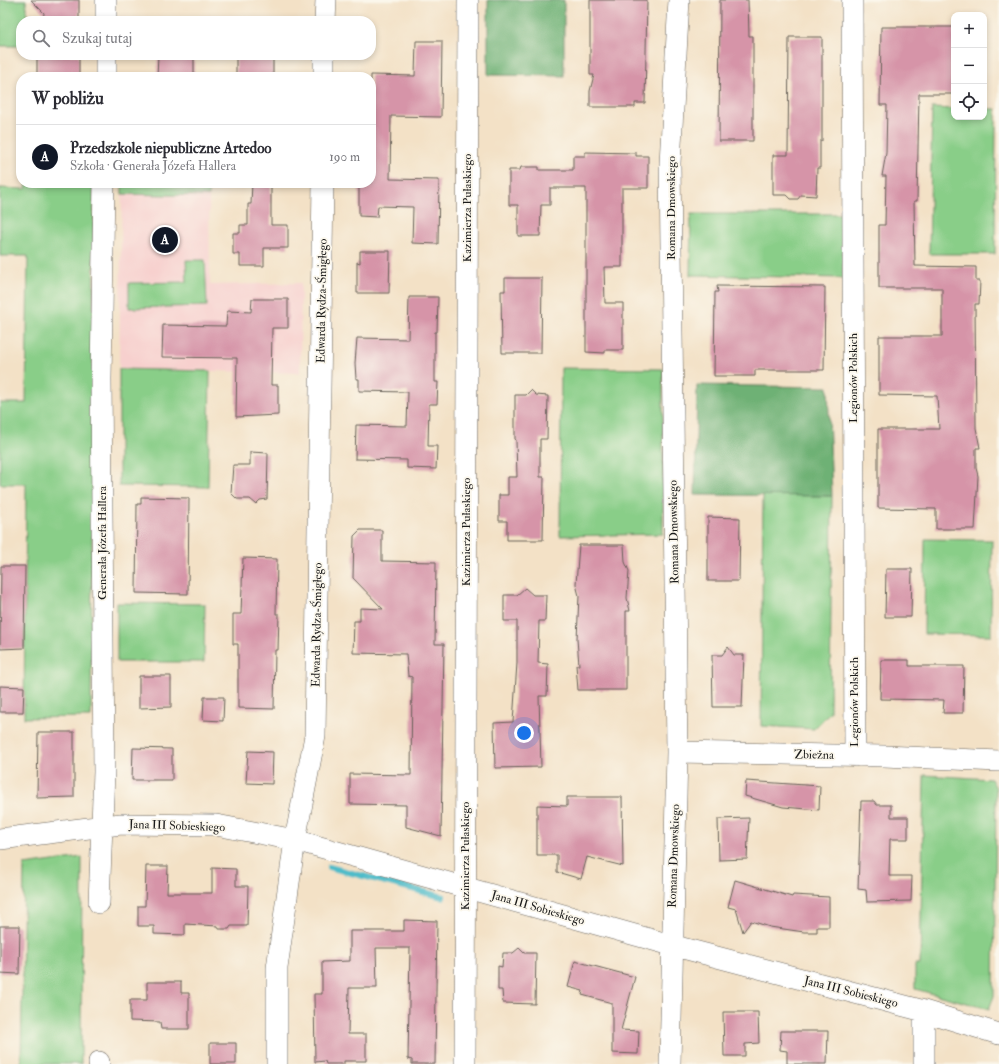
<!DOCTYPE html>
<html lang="pl">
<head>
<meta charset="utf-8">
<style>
  :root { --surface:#fff; --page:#f2f2f3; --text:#2b2b33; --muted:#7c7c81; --line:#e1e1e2; --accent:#111827 }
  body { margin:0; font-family:"IM FELL Double Pica",serif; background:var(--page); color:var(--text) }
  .controls { position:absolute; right:12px; top:12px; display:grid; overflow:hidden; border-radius:8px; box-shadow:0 2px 6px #0003 }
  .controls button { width:36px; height:36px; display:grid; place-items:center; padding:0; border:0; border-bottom:1px solid var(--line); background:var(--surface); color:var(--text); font:20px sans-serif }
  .you { position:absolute; left:524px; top:733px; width:14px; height:14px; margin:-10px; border:3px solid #fff; border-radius:50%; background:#1a73e8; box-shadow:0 0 0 6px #1a73e833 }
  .badge { display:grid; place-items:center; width:26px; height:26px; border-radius:50%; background:var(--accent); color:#fff; font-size:13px; font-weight:700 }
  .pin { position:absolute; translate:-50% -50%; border:2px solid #fff; box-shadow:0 1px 4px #0006 }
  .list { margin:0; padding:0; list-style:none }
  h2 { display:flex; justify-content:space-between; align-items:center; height:52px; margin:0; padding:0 16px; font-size:17px }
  h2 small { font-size:13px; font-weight:400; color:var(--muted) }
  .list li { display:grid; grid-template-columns:26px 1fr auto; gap:12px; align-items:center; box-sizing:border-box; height:64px; padding:0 16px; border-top:1px solid var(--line) }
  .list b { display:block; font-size:15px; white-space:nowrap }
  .list p { margin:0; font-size:13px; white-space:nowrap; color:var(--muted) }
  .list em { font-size:13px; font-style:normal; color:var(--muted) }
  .icon { flex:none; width:22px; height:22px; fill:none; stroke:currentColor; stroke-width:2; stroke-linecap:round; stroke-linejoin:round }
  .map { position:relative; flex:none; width:999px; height:1064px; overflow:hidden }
  .search { position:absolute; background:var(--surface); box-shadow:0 2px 6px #0003; left:16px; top:16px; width:360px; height:44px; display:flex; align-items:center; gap:10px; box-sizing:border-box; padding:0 14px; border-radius:16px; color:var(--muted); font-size:15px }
  .panel { position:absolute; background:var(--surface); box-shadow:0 2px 6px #0003; left:16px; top:72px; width:360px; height:116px; border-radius:16px }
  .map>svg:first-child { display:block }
  .built { fill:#f7d0ce }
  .green { fill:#89ce88; stroke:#527552 }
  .forest { fill:#6eb174; stroke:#456648 }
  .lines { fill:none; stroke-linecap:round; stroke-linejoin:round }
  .stream { stroke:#4fbcc9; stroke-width:6 }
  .building { fill:#d694a8 }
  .minor-casing { stroke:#676158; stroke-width:22 }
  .minor { stroke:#fff; stroke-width:21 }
  .labels { text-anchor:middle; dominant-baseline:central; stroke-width:3.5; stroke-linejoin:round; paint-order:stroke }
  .street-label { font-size:12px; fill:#1c1c1c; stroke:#fbf7ec }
</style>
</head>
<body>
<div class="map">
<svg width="999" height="1064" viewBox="0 0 999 1064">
  <rect width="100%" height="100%" fill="#fbf7ec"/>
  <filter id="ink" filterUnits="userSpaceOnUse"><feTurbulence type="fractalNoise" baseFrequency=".025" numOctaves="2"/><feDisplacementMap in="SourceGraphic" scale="8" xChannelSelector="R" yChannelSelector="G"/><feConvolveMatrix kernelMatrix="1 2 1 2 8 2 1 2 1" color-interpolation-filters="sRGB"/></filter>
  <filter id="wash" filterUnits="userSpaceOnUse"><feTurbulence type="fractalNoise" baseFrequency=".012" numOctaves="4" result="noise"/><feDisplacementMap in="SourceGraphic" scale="16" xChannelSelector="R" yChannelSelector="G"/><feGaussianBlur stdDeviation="0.9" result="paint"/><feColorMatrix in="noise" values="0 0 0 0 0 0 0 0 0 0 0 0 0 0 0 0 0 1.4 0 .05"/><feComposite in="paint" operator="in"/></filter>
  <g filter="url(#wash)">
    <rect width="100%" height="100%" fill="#f3e1c6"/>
    <path class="built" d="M 122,194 L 209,196 L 210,285 L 301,283 L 300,373 L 119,369 Z"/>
    <path class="green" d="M 0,0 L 26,0 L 27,21 L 21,21 L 21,46 L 0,46 Z
      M 932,108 L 954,109 L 954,117 L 984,117 L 984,109 L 996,109 L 995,254 L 929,254 Z
      M 27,183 L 94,183 L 91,717 L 24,718 L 26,484 L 0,484 L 0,403 L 26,403 L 28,256 L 0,256 L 0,188 L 26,189 Z
      M 122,183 L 209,183 L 209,196 L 122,194 Z
      M 691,214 L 843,214 L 843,278 L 690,275 Z
      M 186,260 L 205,260 L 207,306 L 129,308 L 129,283 L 187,282 Z
      M 561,368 L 663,369 L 663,534 L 560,536 Z
      M 119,369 L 210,371 L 208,487 L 119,486 Z
      M 763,495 L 832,496 L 830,712 L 814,729 L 761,726 Z
      M 925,539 L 992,540 L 991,635 L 924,634 Z
      M 117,603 L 205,604 L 204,662 L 117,662 Z
      M 924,775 L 991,779 L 996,788 L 994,996 L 989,1009 L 915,989 L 915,965 L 920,965 Z
      M 82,857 L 81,1064 L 21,1064 L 24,865 Z"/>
    <path class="forest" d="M 488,0 L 564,0 L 564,76 L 488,75 Z
      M 697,385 L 828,387 L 832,496 L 695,495 Z"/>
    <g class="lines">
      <path class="stream" d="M 329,867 L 443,897"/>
    </g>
    <g id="blocks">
      <path class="building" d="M 31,0 L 79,0 L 79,21 L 43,21 L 44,13 Z
        M 590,0 L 647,0 L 645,103 L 635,103 L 635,107 L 590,107 L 590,91 L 594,75 L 590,75 Z
        M 720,0 L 748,0 L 749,36 L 753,36 L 753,141 L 719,141 Z
        M 881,27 L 954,27 L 954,94 L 919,94 L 917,201 L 914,201 L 915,266 L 976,267 L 976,281 L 980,281 L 979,304 L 975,304 L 976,428 L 980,448 L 976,448 L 976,468 L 978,476 L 975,529 L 936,529 L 936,509 L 878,508 L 878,429 L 939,429 L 937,396 L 879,395 L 879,336 L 942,336 L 942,288 L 879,288 L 879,225 L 885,225 L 886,176 L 882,176 L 886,153 L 887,105 L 880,105 Z
        M 789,37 L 822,37 L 822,141 L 820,141 L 820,168 L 817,168 L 816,196 L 801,195 L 798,199 L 791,199 L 787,195 L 773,195 L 773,155 L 788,155 Z
        M 416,41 L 442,41 L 441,117 L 391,116 L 390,179 L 439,180 L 438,244 L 412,243 L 413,207 L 378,206 L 377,217 L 359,216 L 359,183 L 371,183 L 371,75 L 415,76 Z
        M 37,55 L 79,55 L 79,77 L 37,77 Z
        M 158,55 L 194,55 L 194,77 L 157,77 Z
        M 242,55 L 273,55 L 273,77 L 236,77 L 236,57 L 242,57 Z
        M 585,152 L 636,153 L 636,156 L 648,156 L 648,188 L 622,188 L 622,267 L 604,267 L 605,303 L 623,303 L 623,350 L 605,350 L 605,353 L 586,352 L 586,188 L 550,188 L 550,205 L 541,205 L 540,236 L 518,236 L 518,205 L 509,205 L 509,170 L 520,170 L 521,167 L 539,167 L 539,170 L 573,170 L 573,156 L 585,156 Z
        M 252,183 L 271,183 L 271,225 L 288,225 L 288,248 L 264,248 L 264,266 L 240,266 L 240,254 L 233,254 L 233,233 L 240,233 L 240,225 L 248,225 L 248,204 L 251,204 Z
        M 360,251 L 390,251 L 389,293 L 357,293 L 357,262 L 360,263 Z
        M 505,278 L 542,278 L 541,353 L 502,353 L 501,291 L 505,291 Z
        M 717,286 L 825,287 L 824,370 L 755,370 L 755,376 L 714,376 L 715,292 L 718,292 Z
        M 409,297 L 438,297 L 437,332 L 435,332 L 435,382 L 438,382 L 437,404 L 429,404 L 428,446 L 437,446 L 436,469 L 407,468 L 407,460 L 355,459 L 356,425 L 407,426 L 408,392 L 359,391 L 359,379 L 356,379 L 355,363 L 357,338 L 408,339 Z
        M 252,299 L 288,299 L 288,328 L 272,328 L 271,385 L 278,385 L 278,415 L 236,417 L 237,358 L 162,357 L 163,325 L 226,326 L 227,311 L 251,312 Z
        M 531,390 L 536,395 L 548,396 L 547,439 L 540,439 L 540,477 L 544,477 L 543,540 L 507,540 L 507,521 L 499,521 L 499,495 L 508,495 L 508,477 L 517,477 L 516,440 L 515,439 L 515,395 L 526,395 Z
        M 250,452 L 268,453 L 267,499 L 260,500 L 256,504 L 250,499 L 237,499 L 231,493 L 233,465 L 250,465 Z
        M 141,497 L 189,498 L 188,594 L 136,593 L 137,504 L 141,504 Z
        M 708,517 L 740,518 L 739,581 L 708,581 Z
        M 360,530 L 382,530 L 382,561 L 436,562 L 435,644 L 444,644 L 441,836 L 406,827 L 406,805 L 350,804 L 350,774 L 411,775 L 412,677 L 408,676 L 406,654 L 353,653 L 354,621 L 360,621 L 360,608 L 383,609 L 353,578 L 354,536 Z
        M 579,545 L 624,545 L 625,562 L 629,571 L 627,598 L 630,611 L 626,611 L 626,690 L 578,690 L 576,665 L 579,665 L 577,639 L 579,596 L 576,584 Z
        M 243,558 L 277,559 L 276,614 L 279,614 L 278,650 L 275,650 L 274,709 L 238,708 L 238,644 L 233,644 L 233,614 L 241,614 Z
        M 1,566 L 25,566 L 24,648 L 0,649 Z
        M 886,569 L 912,569 L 911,617 L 885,617 Z
        M 525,588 L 533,595 L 546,595 L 545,621 L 539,621 L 538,663 L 548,664 L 547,696 L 539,696 L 541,767 L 495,768 L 494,723 L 513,722 L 517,663 L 517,621 L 504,621 L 504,595 L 517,595 Z
        M 728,647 L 734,655 L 744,655 L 742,707 L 713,707 L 712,655 L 722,655 Z
        M 881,660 L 909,660 L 909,666 L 964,666 L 963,713 L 943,713 L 944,700 L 880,699 Z
        M 139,676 L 171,676 L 171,707 L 139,708 Z
        M 0,686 L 24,687 L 23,712 L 0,712 Z
        M 204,697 L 224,697 L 223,721 L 203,720 Z
        M 38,732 L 74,732 L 74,797 L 37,798 Z
        M 133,748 L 172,749 L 172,780 L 132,780 Z
        M 248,751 L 273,752 L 272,784 L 246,783 Z
        M 746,781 L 820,786 L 819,810 L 783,807 L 745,796 Z
        M 567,797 L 622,797 L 623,866 L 587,857 L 581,879 L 557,872 L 557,855 L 537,855 L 537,805 L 567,806 Z
        M 861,801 L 874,801 L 877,805 L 891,805 L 891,817 L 908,817 L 908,839 L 890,839 L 889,876 L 912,876 L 911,901 L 867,902 L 866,890 L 858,889 Z
        M 749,818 L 747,859 L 719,860 L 718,819 Z
        M 146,866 L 168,866 L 167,893 L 212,893 L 212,868 L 236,869 L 236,886 L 248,886 L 247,926 L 231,926 L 229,929 L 219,929 L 218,926 L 185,924 L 185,935 L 154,934 L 154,926 L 138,926 L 138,906 L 145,906 Z
        M 735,880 L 792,897 L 793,895 L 829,897 L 829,927 L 817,927 L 817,932 L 804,932 L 770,927 L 751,921 L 743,932 L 736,909 L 728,907 Z
        M 404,920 L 437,921 L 435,1064 L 412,1064 L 412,1060 L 408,1059 L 410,948 L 376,948 L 377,988 L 349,988 L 348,1034 L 366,1034 L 366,1061 L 344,1061 L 344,1064 L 326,1064 L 325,1061 L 315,1062 L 314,994 L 322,994 L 322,962 L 350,961 L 350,931 L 404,931 Z
        M 0,926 L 20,926 L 19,974 L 0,973 Z
        M 519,948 L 524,953 L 536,953 L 535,1004 L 503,1003 L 502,990 L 498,990 L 498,966 L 502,967 L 503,953 L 513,953 Z
        M 575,961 L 635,977 L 621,1030 L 639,1031 L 638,1054 L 612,1053 L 612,1003 L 582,995 L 583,991 L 568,987 Z
        M 147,982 L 181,982 L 181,993 L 189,993 L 189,1029 L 161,1029 L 160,1022 L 130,1021 L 130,1000 L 147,1000 Z
        M 723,1012 L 758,1012 L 759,1043 L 745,1044 L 745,1056 L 724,1056 Z
        M 781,1031 L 828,1031 L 827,1064 L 787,1064 L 787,1051 L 780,1050 Z
        M 210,1043 L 236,1043 L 236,1064 L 210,1064 Z"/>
    </g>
  </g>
  <g filter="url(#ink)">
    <use href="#blocks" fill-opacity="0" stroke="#676158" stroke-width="1"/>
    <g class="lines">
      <defs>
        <path id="minor" d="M 852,0 L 855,756
          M 106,21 L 106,0
          M 325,21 L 326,0
          M 106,77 L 106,55
          M 324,77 L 324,55
          M 677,752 L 884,756 L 999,761
          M 0,839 L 121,824 L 216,825 L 295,840 L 671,945 L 924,1011 L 999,1034
          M 99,903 L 104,772 L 101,379 L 104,183
          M 99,1064 L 99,1062
          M 277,1064 L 277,968 L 295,840 L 315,736 L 323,183
          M 465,1064 L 468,0
          M 670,1064 L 677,752 L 670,163 L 679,0
          M 924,1064 L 924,1011"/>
      </defs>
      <use href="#minor" class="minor-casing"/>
      <use href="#minor" class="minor"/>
    </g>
  </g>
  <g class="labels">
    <g class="street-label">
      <text transform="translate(467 208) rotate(-90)">Kazimierza Pułaskiego</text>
      <text transform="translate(671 208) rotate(-90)">Romana Dmowskiego</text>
      <text transform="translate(322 301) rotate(-89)">Edwarda Rydza-Śmigłego</text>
      <text transform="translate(853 378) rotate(-90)">Legionów Polskich</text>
      <text transform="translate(466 532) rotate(-90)">Kazimierza Pułaskiego</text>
      <text transform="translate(674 532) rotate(-91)">Romana Dmowskiego</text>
      <text transform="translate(102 543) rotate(-90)">Generała Józefa Hallera</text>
      <text transform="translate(317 625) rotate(-89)">Edwarda Rydza-Śmigłego</text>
      <text transform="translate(854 702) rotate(-90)">Legionów Polskich</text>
      <text transform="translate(814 755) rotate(1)">Zbieżna</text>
      <text transform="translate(177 826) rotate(2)">Jana III Sobieskiego</text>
      <text transform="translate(465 856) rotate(-90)">Kazimierza Pułaskiego</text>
      <text transform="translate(674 856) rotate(-88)">Romana Dmowskiego</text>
      <text transform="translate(538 908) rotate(16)">Jana III Sobieskiego</text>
      <text transform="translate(851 992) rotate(14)">Jana III Sobieskiego</text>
    </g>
  </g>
</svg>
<div class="controls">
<button>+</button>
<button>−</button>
<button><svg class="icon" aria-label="locate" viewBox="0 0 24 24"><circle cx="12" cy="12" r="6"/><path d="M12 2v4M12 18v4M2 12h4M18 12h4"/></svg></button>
</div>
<div class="you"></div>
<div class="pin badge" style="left:165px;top:240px">A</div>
<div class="search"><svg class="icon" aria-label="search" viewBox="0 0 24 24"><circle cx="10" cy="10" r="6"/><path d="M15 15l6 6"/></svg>Szukaj tutaj</div>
<section class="panel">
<h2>W pobliżu<small></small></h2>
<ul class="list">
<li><span class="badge">A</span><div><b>Przedszkole niepubliczne Artedoo</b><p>Szkoła · Generała Józefa Hallera</p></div><em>190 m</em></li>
</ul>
</section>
</div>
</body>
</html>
